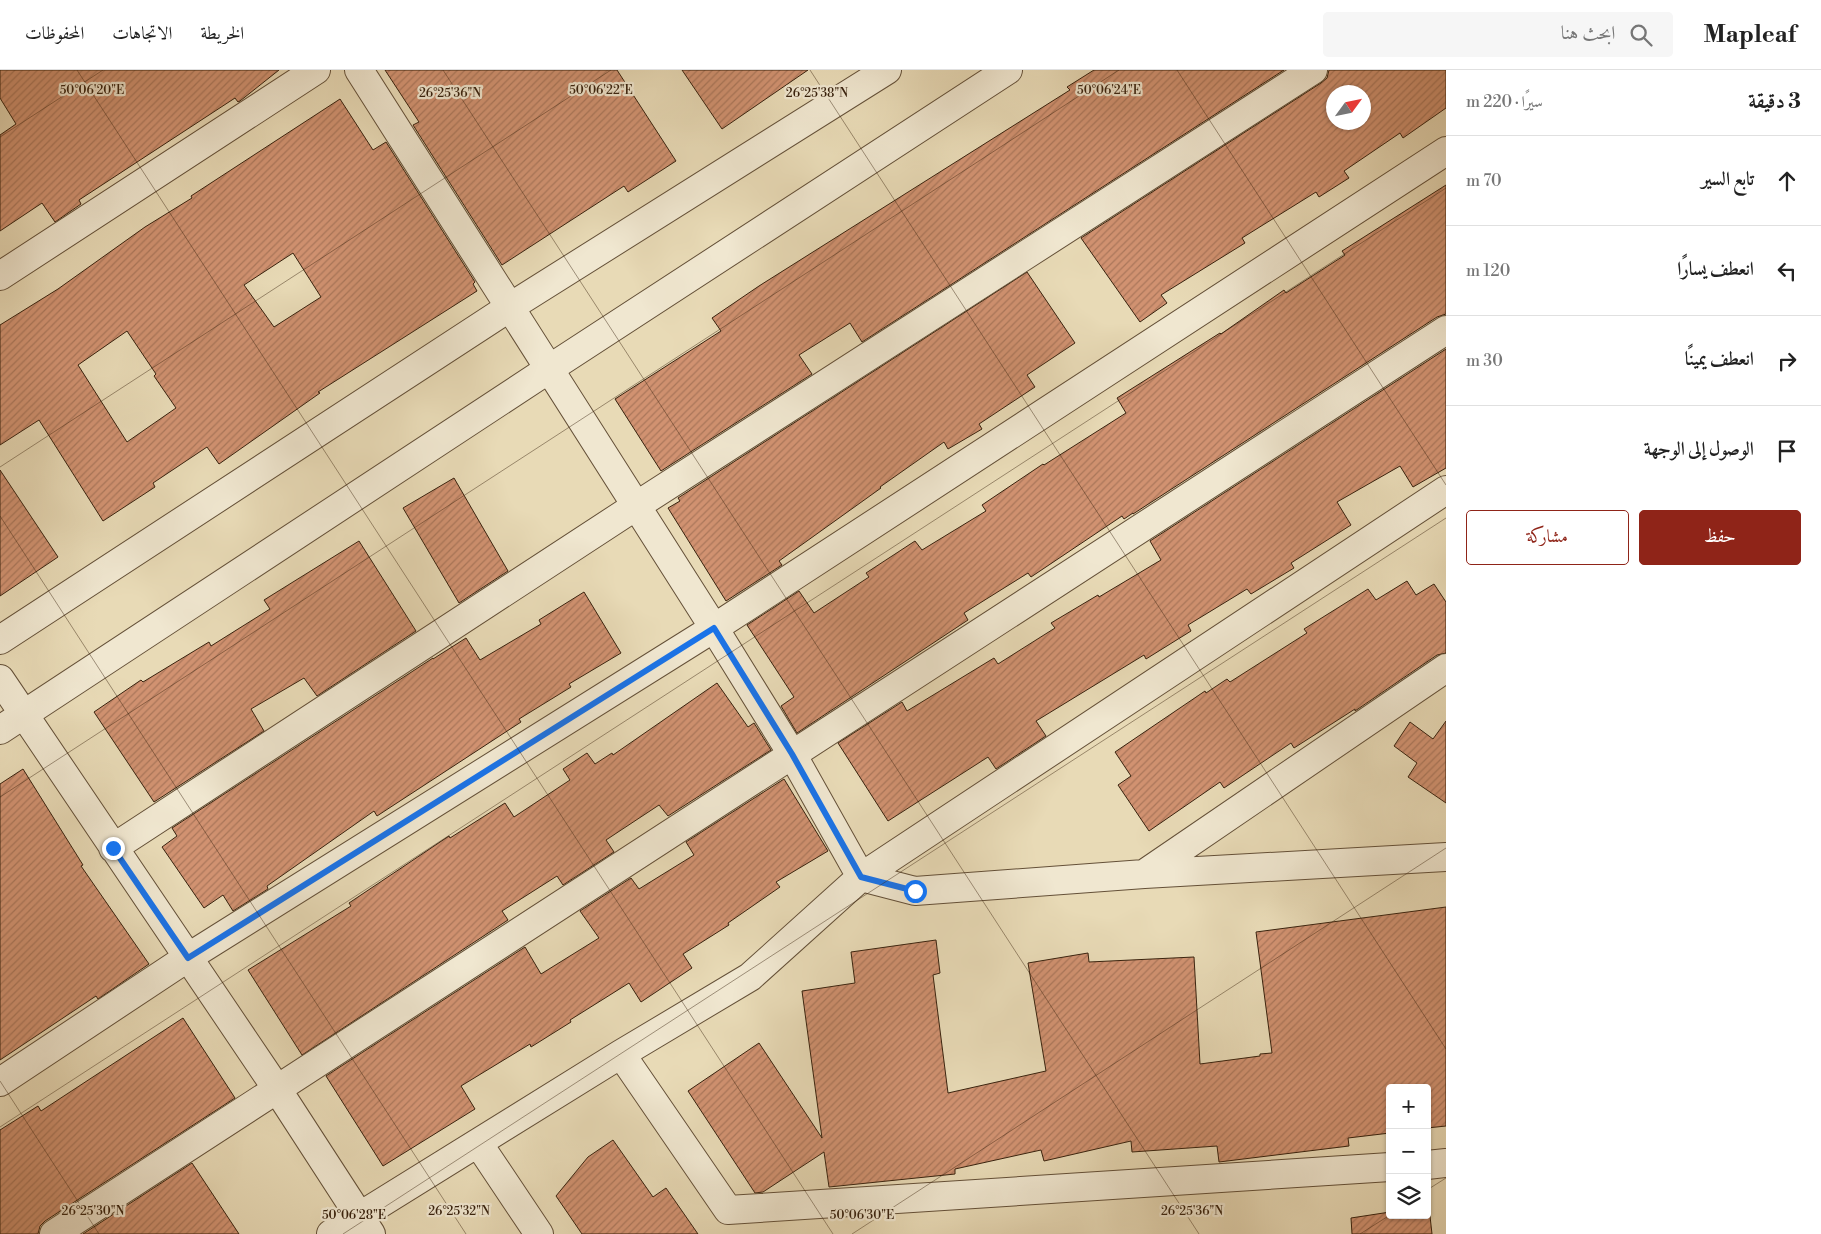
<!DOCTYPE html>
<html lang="ar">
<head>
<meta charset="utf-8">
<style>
  :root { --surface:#fff; --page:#f6f6f6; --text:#222; --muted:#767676; --line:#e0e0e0; --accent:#8f2418 }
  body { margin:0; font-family:"Libre Bodoni",Amiri,serif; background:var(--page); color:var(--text); direction:rtl }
  .controls { position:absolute; right:15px; bottom:15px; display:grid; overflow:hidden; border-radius:5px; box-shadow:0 1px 4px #0004 }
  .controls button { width:45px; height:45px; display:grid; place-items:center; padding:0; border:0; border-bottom:1px solid var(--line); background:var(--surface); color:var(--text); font:25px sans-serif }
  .compass { position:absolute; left:1326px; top:15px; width:45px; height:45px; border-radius:50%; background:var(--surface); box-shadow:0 1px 4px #0004; rotate:57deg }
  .stop { position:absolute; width:15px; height:15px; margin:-11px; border:4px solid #1a73e8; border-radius:50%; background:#fff }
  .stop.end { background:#1a73e8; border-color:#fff; box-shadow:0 1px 5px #0008 }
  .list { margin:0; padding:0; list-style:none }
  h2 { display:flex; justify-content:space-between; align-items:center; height:65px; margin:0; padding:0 20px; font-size:21px }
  h2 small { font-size:16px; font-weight:400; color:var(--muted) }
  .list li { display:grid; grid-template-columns:32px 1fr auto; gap:15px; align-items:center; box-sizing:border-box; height:90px; padding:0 20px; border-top:1px solid var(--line) }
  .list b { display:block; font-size:19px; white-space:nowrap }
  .list em { font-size:16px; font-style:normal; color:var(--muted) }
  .actions { display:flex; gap:10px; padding:15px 20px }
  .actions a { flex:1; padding:11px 0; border:1px solid var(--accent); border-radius:5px; text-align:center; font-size:18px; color:var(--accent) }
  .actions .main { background:var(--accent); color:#fff }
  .icon { flex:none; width:28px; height:28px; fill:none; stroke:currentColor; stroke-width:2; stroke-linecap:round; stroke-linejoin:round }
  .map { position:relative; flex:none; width:1446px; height:1164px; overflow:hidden; direction:ltr }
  header { display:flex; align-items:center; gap:30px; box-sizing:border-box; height:70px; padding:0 25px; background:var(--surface); border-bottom:1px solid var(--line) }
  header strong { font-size:24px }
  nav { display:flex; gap:28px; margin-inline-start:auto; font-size:18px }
  .search { width:350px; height:45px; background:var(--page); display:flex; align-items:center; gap:12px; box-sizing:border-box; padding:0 18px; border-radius:5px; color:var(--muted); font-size:19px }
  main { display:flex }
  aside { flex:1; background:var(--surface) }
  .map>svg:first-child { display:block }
  .building { fill:url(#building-hatch); stroke:#38220e; fill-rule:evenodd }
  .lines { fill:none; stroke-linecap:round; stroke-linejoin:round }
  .minor-casing { stroke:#645038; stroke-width:30 }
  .tertiary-casing { stroke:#645038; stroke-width:30 }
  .minor { stroke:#f0e7d0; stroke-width:28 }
  .tertiary { stroke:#f0e7d0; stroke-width:28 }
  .route { stroke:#1a73e8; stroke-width:6 }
  .ticks { fill:none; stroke:#38220e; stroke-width:1; stroke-opacity:0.45 }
  .ticks-label { font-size:12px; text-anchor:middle; fill:#38220e; stroke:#f0e7d0; stroke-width:4.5; stroke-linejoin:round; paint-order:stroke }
</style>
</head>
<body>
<header>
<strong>Mapleaf</strong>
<div class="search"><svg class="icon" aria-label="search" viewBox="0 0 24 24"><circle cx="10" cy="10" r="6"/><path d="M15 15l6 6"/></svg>ابحث هنا</div>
<nav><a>الخريطة</a><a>الاتجاهات</a><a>المحفوظات</a></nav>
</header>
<main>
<aside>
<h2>3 دقيقة<small>سيرًا · 220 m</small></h2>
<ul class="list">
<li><svg class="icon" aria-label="ahead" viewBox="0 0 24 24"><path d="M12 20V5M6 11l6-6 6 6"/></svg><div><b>تابع السير</b></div><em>70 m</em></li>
<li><svg class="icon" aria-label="left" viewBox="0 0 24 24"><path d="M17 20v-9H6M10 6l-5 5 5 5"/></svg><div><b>انعطف يسارًا</b></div><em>120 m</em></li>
<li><svg class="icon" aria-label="right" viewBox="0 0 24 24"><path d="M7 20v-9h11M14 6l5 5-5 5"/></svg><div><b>انعطف يمينًا</b></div><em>30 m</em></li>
<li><svg class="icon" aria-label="arrive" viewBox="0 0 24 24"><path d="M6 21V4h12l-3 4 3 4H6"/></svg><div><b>الوصول إلى الوجهة</b></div></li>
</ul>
<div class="actions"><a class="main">حفظ</a><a>مشاركة</a></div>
</aside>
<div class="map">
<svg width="1446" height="1164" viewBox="0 0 1446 1164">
  <defs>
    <pattern id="building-hatch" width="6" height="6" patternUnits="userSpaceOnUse" patternTransform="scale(1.25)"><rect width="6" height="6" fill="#d19271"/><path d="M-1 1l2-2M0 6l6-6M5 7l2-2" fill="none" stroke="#ab775b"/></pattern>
  </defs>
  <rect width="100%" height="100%" fill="#e8dab6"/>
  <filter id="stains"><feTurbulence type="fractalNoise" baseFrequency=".004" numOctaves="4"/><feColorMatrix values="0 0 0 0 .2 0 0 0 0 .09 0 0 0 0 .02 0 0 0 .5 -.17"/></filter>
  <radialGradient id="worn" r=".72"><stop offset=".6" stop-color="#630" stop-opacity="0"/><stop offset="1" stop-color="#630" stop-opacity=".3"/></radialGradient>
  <path class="building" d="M 0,0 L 279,0 L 240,31 L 238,32 L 235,28 L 79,130 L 81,134 L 55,152 L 42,133 L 0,161 L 0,65 L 16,54 L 0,28 Z
    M 385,0 L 617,0 L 676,91 L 628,122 L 624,116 L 502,195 L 413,55 L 419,52 Z
    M 682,0 L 808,0 L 722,59 Z
    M 1094,0 L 1284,0 L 862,272 L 850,253 L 799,285 L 812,304 L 661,401 L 615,329 L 721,261 L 712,248 L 759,216 L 1070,20 L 1067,17 Z
    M 1329,0 L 1446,0 L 1446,38 L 1403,68 L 1400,63 L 1344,101 L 1349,108 L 1319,127 L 1316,122 L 1242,168 L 1245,173 L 1161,225 L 1167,233 L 1140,252 L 1081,168 L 1321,13 L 1327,8 ZM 1334,22 L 1364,22 L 1364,52 L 1334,52 Z
    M 340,29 L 373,80 L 386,72 L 475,212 L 473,214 L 477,221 L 318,322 L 320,323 L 219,394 L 207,377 L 153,413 L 155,417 L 103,451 L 39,350 L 0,375 L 0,255 L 58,219 L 145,157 L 192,128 L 191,126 ZM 293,183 L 321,227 L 274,257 L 244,215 ZM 127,261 L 156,304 L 154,306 L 176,338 L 127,372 L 78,295 Z
    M 1446,115 L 1446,244 L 1437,247 L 1133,444 L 1133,443 L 1124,449 L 1122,446 L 1031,507 L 1028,503 L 964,543 L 968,550 L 797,663 L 781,636 L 794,627 L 747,555 L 799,521 L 814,543 L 869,507 L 866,503 L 915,471 L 922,480 L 986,441 L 982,435 L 1043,394 L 1044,395 L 1126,343 L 1117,328 L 1220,263 L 1221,264 L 1284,220 L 1286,223 L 1345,185 L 1342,181 Z
    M 1027,202 L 1075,273 L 1027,305 L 1035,317 L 979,354 L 982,359 L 948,379 L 944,372 L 880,417 L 881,418 L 779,491 L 782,495 L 726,531 L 668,438 L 680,431 L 678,428 Z
    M 1446,279 L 1446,398 L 1413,417 L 1400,396 L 1337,432 L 1351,455 L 1291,493 L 1294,498 L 1251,524 L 1247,519 L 1188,555 L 1191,561 L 1146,589 L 1144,585 L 1036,651 L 1046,666 L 996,699 L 988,687 L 888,751 L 838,673 L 902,632 L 907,641 L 994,588 L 998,594 L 1055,558 L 1051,553 L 1098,525 L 1099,527 L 1161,490 L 1150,471 Z
    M 0,400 L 58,487 L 0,526 Z
    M 454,408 L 508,501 L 459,533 L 403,438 Z
    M 359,471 L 416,561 L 317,626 L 304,608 L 251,639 L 264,661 L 154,732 L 94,642 L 141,610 L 143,612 L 209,572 L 211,576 L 270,539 L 264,530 Z
    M 1407,511 L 1416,525 L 1434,514 L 1446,532 L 1446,583 L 1437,585 L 1355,641 L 1355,639 L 1294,678 L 1291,673 L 1224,718 L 1220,712 L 1149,761 L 1118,715 L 1131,706 L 1115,682 L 1205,621 L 1206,623 L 1227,609 L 1230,612 L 1307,563 L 1304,559 L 1368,519 L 1376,530 Z
    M 584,522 L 621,583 L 569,614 L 571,617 L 519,649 L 521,652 L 377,746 L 374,741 L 267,816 L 268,819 L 233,841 L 223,825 L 204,838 L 162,777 L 177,766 L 172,758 L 433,588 L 433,589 L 466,568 L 480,590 L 541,554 L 539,550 Z
    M 717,613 L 748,657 L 754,653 L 771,680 L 668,746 L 659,735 L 606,770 L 614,782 L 563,815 L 557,806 L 502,841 L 508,850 L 302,985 L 248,900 L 351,836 L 349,833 L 449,766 L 450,768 L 505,733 L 514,747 L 570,710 L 563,699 L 587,683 L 595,694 L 612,683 L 613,685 Z
    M 1446,651 L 1446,733 L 1408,707 L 1417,693 L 1394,676 L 1410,652 L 1433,669 Z
    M 23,699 L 83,795 L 81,796 L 149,894 L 98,929 L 96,926 L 0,990 L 0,714 Z
    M 784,709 L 828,781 L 776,812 L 780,817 L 728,853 L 729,855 L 683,884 L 692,898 L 641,932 L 629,913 L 570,950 L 571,952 L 531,977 L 530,974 L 461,1016 L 475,1039 L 383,1096 L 326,1006 L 525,877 L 541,904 L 599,868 L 580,841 L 631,808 L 639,819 L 694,785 L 686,772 Z
    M 1446,837 L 1446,1056 L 1427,1058 L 1427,1018 L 1390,1018 L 1390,1063 L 1348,1068 L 1349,1076 L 1219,1092 L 1217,1076 L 1132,1082 L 1131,1071 L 1044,1091 L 1041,1080 L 955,1099 L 955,1104 L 829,1117 L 824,1082 L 763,1122 L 755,1123 L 688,1021 L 759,973 L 822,1068 L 802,921 L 855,913 L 851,882 L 936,870 L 940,903 L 933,905 L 948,1023 L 1046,1001 L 1028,893 L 1088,883 L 1089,892 L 1194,887 L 1200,994 L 1260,986 L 1260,984 L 1272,983 L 1256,862 Z
    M 183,948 L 235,1028 L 45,1151 L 40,1156 L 38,1164 L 0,1164 L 0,1060 L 38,1036 L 41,1041 Z
    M 613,1070 L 653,1127 L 666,1118 L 698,1164 L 582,1164 L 556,1126 L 588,1087 Z
    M 192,1093 L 239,1164 L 83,1164 Z
    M 1427,1137 L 1429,1137 L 1432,1164 L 1352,1164 L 1351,1148 L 1390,1142 L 1390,1145 L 1427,1145 Z"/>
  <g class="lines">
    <defs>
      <path id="minor" d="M 359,0 L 714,558 L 792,684 L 861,807 L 915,821 L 1144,804 L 1446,787
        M 0,206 L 316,0
        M 0,609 L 277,1019 L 371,1164
        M 113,778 L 636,436 L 1313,0
        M 1144,804 L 1446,598
        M 621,984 L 728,1140 L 1390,1097
        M 0,1012 L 187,888 L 714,558 L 1446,81
        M 478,1073 L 539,1164
        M 1427,1095 L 1446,1093
        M 54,1164 L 1446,260
        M 331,1164 L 621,984 L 750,907 L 861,807 L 1446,420"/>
      <path id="tertiary" d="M 0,570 L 510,237 L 887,0
        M 0,660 L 549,299 L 1008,0"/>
    </defs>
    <use href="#minor" class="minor-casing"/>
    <use href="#tertiary" class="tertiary-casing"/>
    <use href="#minor" class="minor"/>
    <use href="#tertiary" class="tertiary"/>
  </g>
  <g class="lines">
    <path class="route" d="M 113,778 L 188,888 L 714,558 L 792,684 L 861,807 L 915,821"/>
  </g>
  <path class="ticks" d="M 77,0 L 833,1164M 443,0 L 1199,1164M 810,0 L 1446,979M 1177,0 L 1446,415M 0,67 L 103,0M 0,397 L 611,0M 0,446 L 466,1164M 0,727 L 1119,0M 0,1011 L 99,1164M 0,1057 L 1446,118M 1427,1120 L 1446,1108M 343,1164 L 1446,448M 852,1164 L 1446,778M 1360,1164 L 1390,1145"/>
  <g class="ticks-label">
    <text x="92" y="24">50°06'20"E</text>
    <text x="1109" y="24">50°06'24"E</text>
    <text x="601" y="24">50°06'22"E</text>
    <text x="450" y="27">26°25'36"N</text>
    <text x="817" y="27">26°25'38"N</text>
    <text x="93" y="1145">26°25'30"N</text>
    <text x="459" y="1145">26°25'32"N</text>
    <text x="1192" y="1145">26°25'36"N</text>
    <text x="354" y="1149">50°06'28"E</text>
    <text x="862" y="1149">50°06'30"E</text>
  </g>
  <rect width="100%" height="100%" filter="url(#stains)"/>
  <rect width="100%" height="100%" fill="url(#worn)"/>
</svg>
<div class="controls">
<button>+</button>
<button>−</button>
<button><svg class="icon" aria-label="layers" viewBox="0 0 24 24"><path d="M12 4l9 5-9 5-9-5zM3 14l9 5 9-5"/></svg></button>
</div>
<svg class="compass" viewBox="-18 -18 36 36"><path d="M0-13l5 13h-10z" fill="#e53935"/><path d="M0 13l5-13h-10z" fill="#767676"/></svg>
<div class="stop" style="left:915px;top:821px"></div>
<div class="stop end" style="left:113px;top:778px"></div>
</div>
</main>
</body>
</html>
